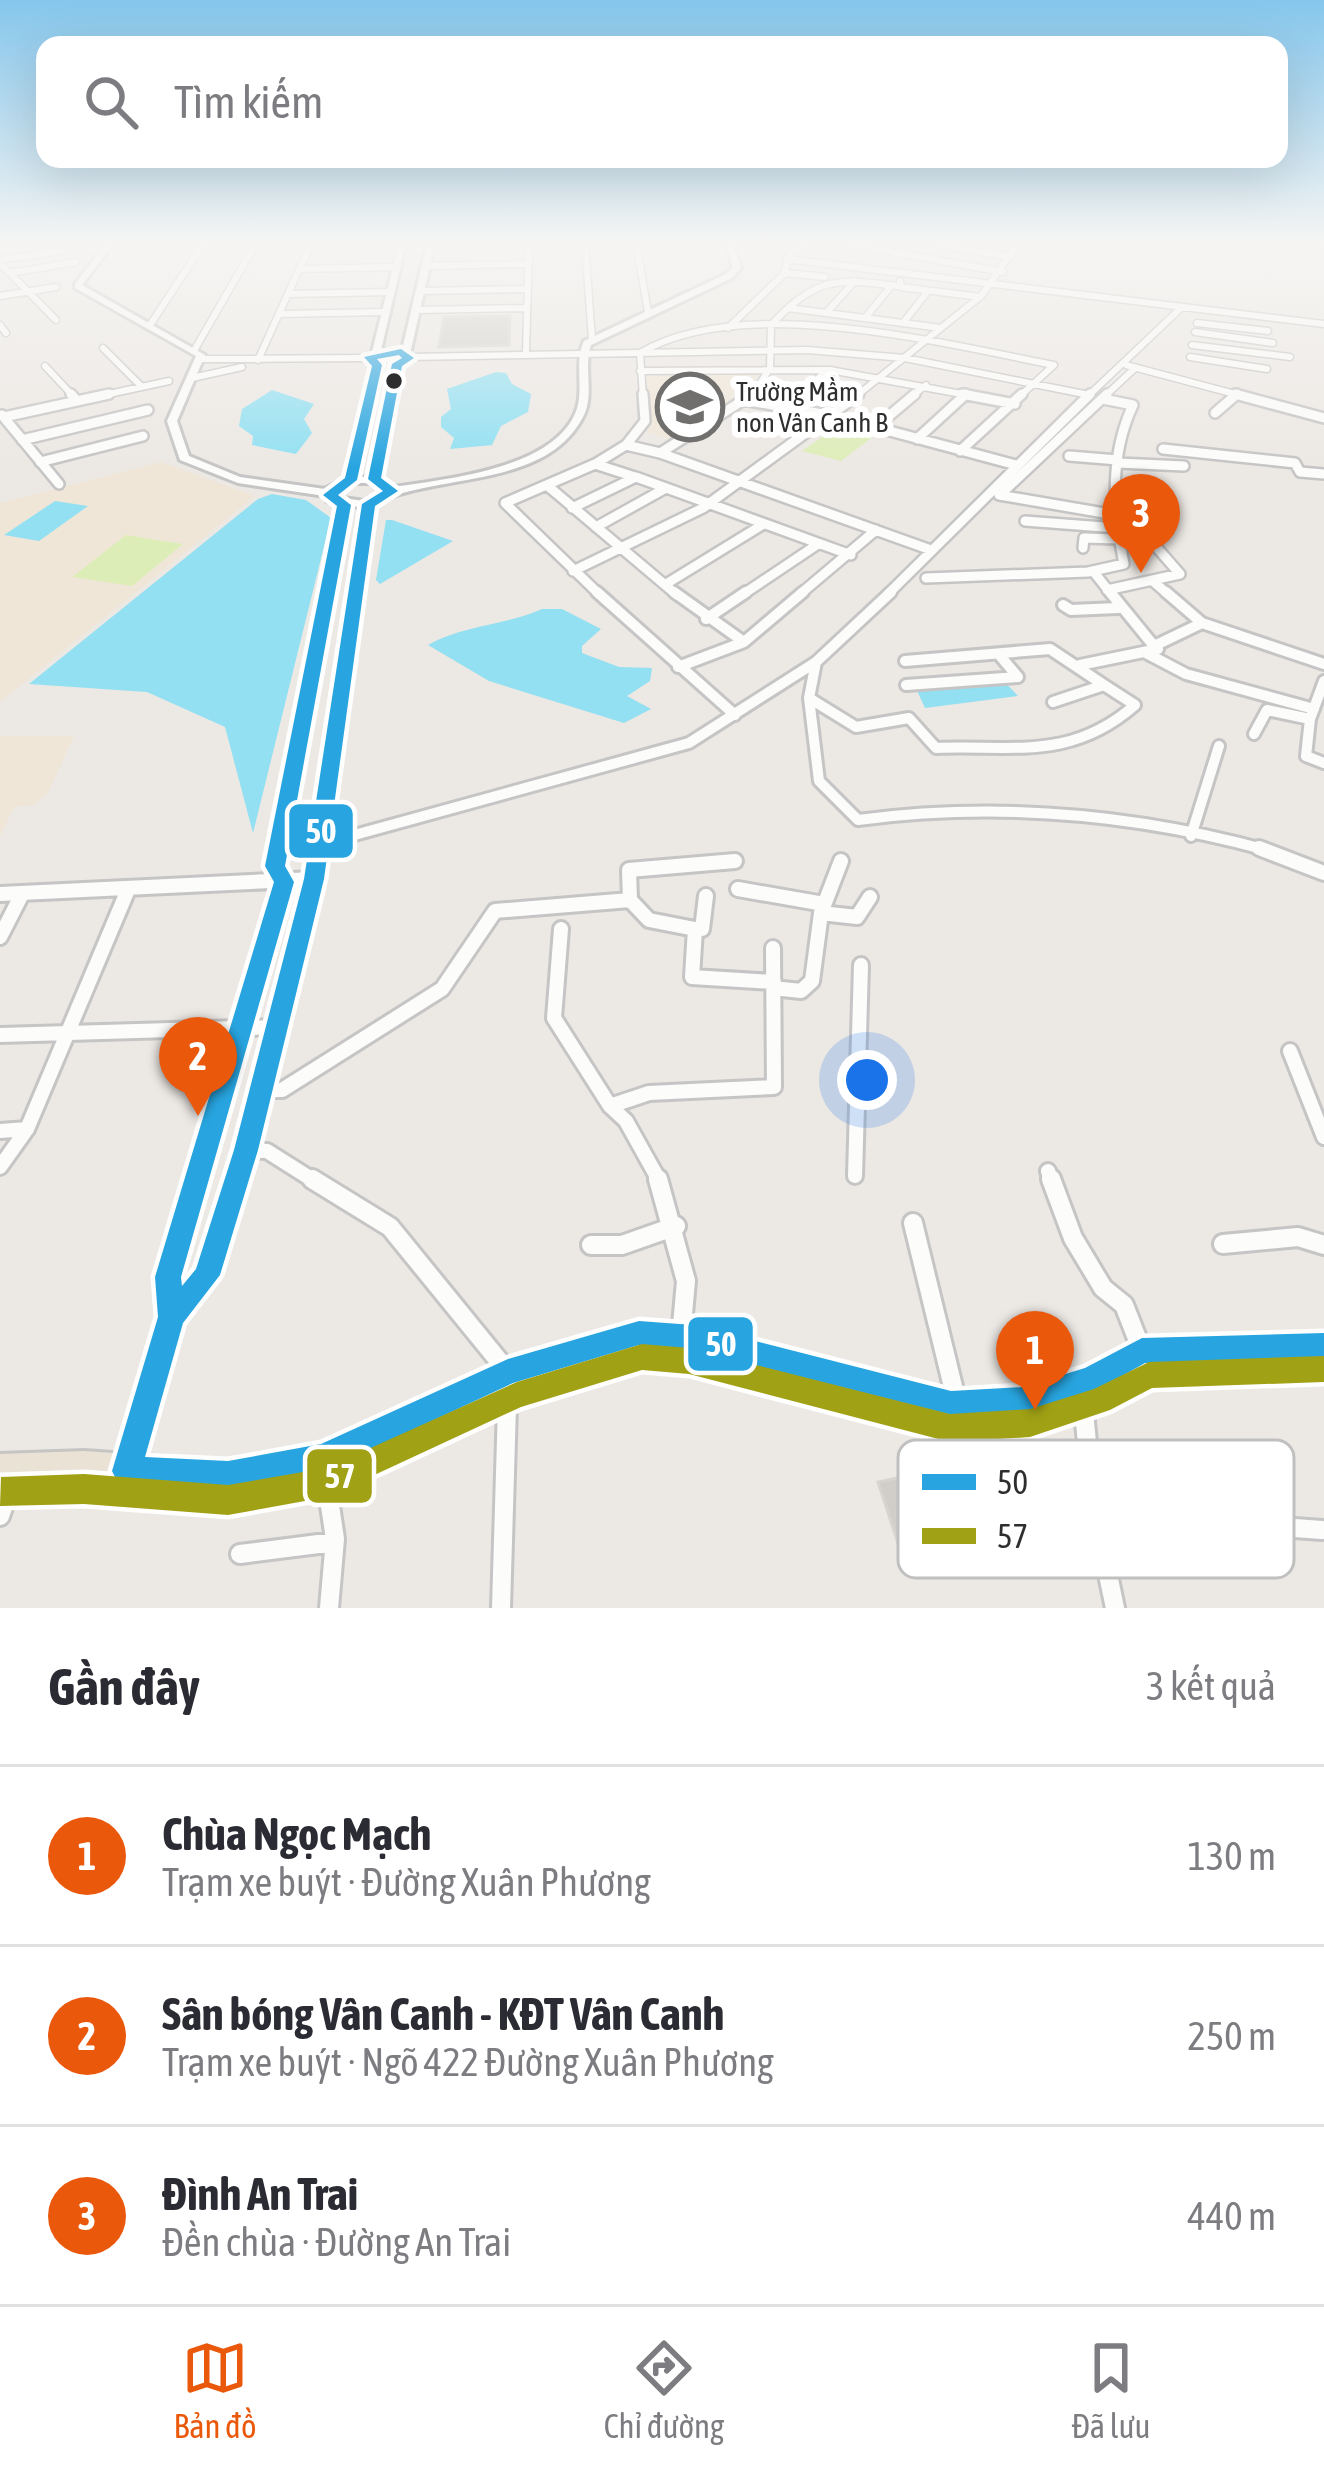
<!DOCTYPE html>
<html lang="vi">
<head>
<meta charset="utf-8">
<style>
  :root { --surface:#fff; --page:#f7f7f7; --text:#2b2b33; --muted:#7c7c81; --line:#e1e1e2; --accent:#ea580c }
  body { margin:0; font-family:"Asap Condensed",sans-serif; background:var(--page); color:var(--text) }
  .you { position:absolute; left:867px; top:1080px; width:42px; height:42px; margin:-30px; border:9px solid #fff; border-radius:50%; background:#1a73e8; box-shadow:0 0 0 18px #1a73e833 }
  .badge { display:grid; place-items:center; width:78px; height:78px; border-radius:50%; background:var(--accent); color:#fff; font-size:39px; font-weight:700 }
  .pin { position:absolute; translate:-50% -99px; filter:drop-shadow(0 3px 6px #0008) }
  .pin::after { content:''; position:absolute; top:63px; width:42px; height:36px; background:inherit; clip-path:polygon(0 0,100% 0,50% 100%) }
  .list { margin:0; padding:0; list-style:none }
  h2 { display:flex; justify-content:space-between; align-items:center; height:156px; margin:0; padding:0 48px; font-size:51px }
  h2 small { font-size:39px; font-weight:400; color:var(--muted) }
  .list li { display:grid; grid-template-columns:78px 1fr auto; gap:36px; align-items:center; box-sizing:border-box; height:180px; padding:0 48px; border-top:3px solid var(--line) }
  .list b { display:block; font-size:45px; white-space:nowrap }
  .list p { margin:0; font-size:39px; white-space:nowrap; color:var(--muted) }
  .list em { font-size:39px; font-style:normal; color:var(--muted) }
  .icon { flex:none; width:66px; height:66px; fill:none; stroke:currentColor; stroke-width:2; stroke-linecap:round; stroke-linejoin:round }
  .map { position:relative; flex:none; width:1324px; height:1608px; overflow:hidden }
  .search { position:absolute; background:var(--surface); box-shadow:0 12px 48px #0002; left:36px; right:36px; top:36px; height:132px; display:flex; align-items:center; gap:30px; box-sizing:border-box; padding:0 42px; border-radius:24px; color:var(--muted); font-size:45px }
  .sheet { height:696px; background:var(--surface) }
  nav { display:flex; justify-content:space-around; align-items:center; box-sizing:border-box; height:168px; border-top:3px solid var(--line); background:var(--surface); font-size:33px; color:var(--muted) }
  nav a { display:grid; justify-items:center; gap:6px }
  nav .on { color:var(--accent) }
  .map>svg:first-child { display:block }
  .education { fill:#efe6d8 }
  .pitch { fill:#ddedb8 }
  .water { fill:#92e0f2 }
  .building { fill:#d1ceca; stroke:#d7d4d0; stroke-width:3 }
  .lines { fill:none; stroke-linecap:round; stroke-linejoin:round }
  .minor-far4-casing { stroke:#c6c5c5; stroke-width:9 }
  .minor-far3-casing { stroke:#c6c5c5; stroke-width:14 }
  .minor-far2-casing { stroke:#c6c5c5; stroke-width:16 }
  .minor-far1-casing { stroke:#c6c5c5; stroke-width:20 }
  .minor-casing { stroke:#c6c5c5; stroke-width:24 }
  .tertiary-casing { stroke:#c6c5c5; stroke-width:6 }
  .primary-casing { stroke:#c6c5c4; stroke-width:6 }
  .minor-far4 { stroke:#fcfcfb; stroke-width:6 }
  .minor-far3 { stroke:#fcfcfb; stroke-width:9 }
  .minor-far2 { stroke:#fcfcfb; stroke-width:10 }
  .minor-far1 { stroke:#fcfcfb; stroke-width:14 }
  .minor { stroke:#fcfcfb; stroke-width:18 }
  .tertiary { fill:#fcfcfb; fill-rule:evenodd }
  .primary { fill:#e9e2d5; fill-rule:evenodd }
  .bus-1-casing { stroke:#fff; stroke-width:9 }
  .bus-2-casing { stroke:#fff; stroke-width:9 }
  .bus-1 { fill:#28a5e0; fill-rule:evenodd }
  .bus-2 { fill:#a1a115; fill-rule:evenodd }
  .bus-dot { fill:#2e2e2e; stroke:#fff; stroke-width:4.5 }
  .labels { text-anchor:middle; dominant-baseline:central; stroke-width:12; stroke-linejoin:round; paint-order:stroke }
  .far-poi-label { font-size:27px; fill:#2e2e2e; stroke:#fff; text-anchor:start }
  .key { fill:#fff; stroke:#c0c0c0; stroke-width:3 }
  .key-label { font-size:33px; fill:#2e2e2e }
  .line-badge { stroke:#fff; stroke-width:4.5 }
  .badge-label { font-size:33px; text-anchor:middle; font-weight:bold; fill:#fff }
</style>
</head>
<body>
<div class="map">
<svg width="1324" height="1608" viewBox="0 0 1324 1608">
  <rect width="100%" height="100%" fill="#ece8e4"/>
  <path class="education" d="M 752,371 L 758,373 L 746,396 L 676,442 L 647,432 L 647,376 Z
    M 161,462 L 255,496 L 0,702 L 0,503 Z
    M 0,736 L 74,736 L 48,793 L 34,805 L 14,807 L 0,837 Z"/>
  <path class="pitch" d="M 836,427 L 874,436 L 841,461 L 802,451 Z
    M 126,535 L 183,544 L 132,586 L 72,577 Z"/>
  <path class="water" d="M 496,372 L 506,373 L 512,384 L 531,394 L 528,412 L 501,426 L 492,445 L 450,449 L 454,438 L 441,427 L 441,417 L 451,409 L 447,389 Z
    M 272,390 L 314,404 L 304,419 L 312,433 L 296,454 L 252,445 L 253,436 L 239,426 L 242,409 Z
    M 272,494 L 306,500 L 331,518 L 253,833 L 225,727 L 147,692 L 29,684 L 258,499 Z
    M 55,501 L 88,506 L 39,541 L 4,535 Z
    M 386,520 L 392,520 L 453,541 L 380,584 L 376,580 Z
    M 542,609 L 562,609 L 601,629 L 582,646 L 582,653 L 619,667 L 652,668 L 650,681 L 627,696 L 651,709 L 624,723 L 489,681 L 428,645 C 463,625 504,626 542,609 Z
    M 1001,678 L 1018,696 L 925,708 L 914,684 Z"/>
  <path class="building" d="M 510,316 L 509,345 L 439,347 L 444,317 Z
    M 953,1466 L 976,1528 L 899,1546 L 878,1482 Z"/>
  <g class="lines">
    <defs>
      <path id="minor-far4" d="M 585,243 L 592,340
        M 636,243 L 648,312
        M 843,243 L 1003,272
        M 929,243 L 1010,257
        M 786,259 L 1324,324
        M 0,260 L 61,251
        M 0,263 L 56,320
        M 426,266 L 529,264
        M 299,269 L 396,267
        M 10,273 L 76,262
        M 785,273 L 825,277
        M 900,281 L 901,287 L 980,297
        M 421,291 L 528,289
        M 288,294 L 389,292
        M 0,296 L 56,287
        M 788,308 L 941,328
        M 417,310 L 527,308
        M 826,313 L 855,281
        M 279,314 L 384,312
        M 865,318 L 892,285
        M 903,323 L 928,291
        M 1197,323 L 1268,331
        M 0,325 L 6,333
        M 150,325 L 204,243
        M 728,328 L 784,274 L 790,254 L 808,243
        M 1195,332 L 1273,343
        M 1192,345 L 1290,357
        M 103,348 L 142,387
        M 195,349 L 256,243
        M 526,353 L 529,243
        M 409,357 L 807,350 L 905,358 L 1089,395
        M 1190,357 L 1267,369
        M 202,359 L 368,358
        M 258,360 L 311,243
        M 1126,365 L 1246,397
        M 45,366 L 74,397
        M 640,371 L 830,370 L 978,397
        M 192,378 L 242,367
        M 95,397 L 169,381
        M 643,397 L 640,353 C 743,292 941,343 1054,365 L 1019,397
        M 751,397 L 770,368 L 771,325 C 816,277 836,278 898,286
        M 798,397 L 826,371
        M 855,397 L 981,296 L 1018,243
        M 911,397 L 926,385
        M 963,397 L 966,394
        M 1087,397 L 1182,307
        M 1104,397 L 1135,368
        M 1233,397 L 1237,394"/>
      <path id="minor-far3" d="M 71,394 L 77,401
        M 962,394 L 1015,404
        M 1235,394 L 1324,418
        M 749,401 L 834,416 L 1016,465
        M 788,406 L 801,394
        M 1215,413 L 1237,394
        M 2,415 L 59,484
        M 4,417 L 109,394
        M 876,427 L 915,394
        M 917,439 L 966,394
        M 22,440 L 148,410
        M 626,445 L 660,453 L 753,394
        M 1163,449 L 1295,463 L 1300,472 L 1324,474
        M 960,451 L 1022,394
        M 660,453 L 931,550
        M 1069,456 L 1118,460
        M 40,462 L 143,436
        M 1118,463 L 1184,466
        M 595,464 L 635,477
        M 549,487 L 677,595
        M 1004,491 L 1107,394
        M 999,495 L 1116,515
        M 572,508 L 636,477 L 851,555
        M 1025,521 L 1117,528
        M 596,527 L 666,488
        M 1083,548 L 1084,538 L 1118,539
        M 573,571 L 703,508 L 859,394
        M 1093,571 L 1112,595
        M 926,578 L 1088,572 L 1124,564 C 1113,510 1109,456 1133,405 L 1103,399
        M 1155,583 L 1169,595
        M 666,584 L 762,525
        M 1107,590 L 1180,574 L 1144,533 L 1117,535
        M 600,595 L 505,503 L 595,464 L 626,445 L 645,421 L 643,394
        M 742,595 L 818,544
        M 799,595 L 876,530
        M 887,595 L 1090,394"/>
      <path id="minor-far2" d="M 597,592 L 735,715
        M 674,592 L 744,642 L 803,592
        M 1110,592 L 1154,646
        M 1166,592 L 1202,623 L 1324,664
        M 1063,605 L 1071,610 L 1118,608
        M 706,619 L 746,592
        M 1146,653 L 1186,674 L 1314,709
        M 905,661 L 1050,649 L 1104,685 L 1053,702
        M 816,662 L 809,698 L 819,781 L 858,820 C 996,802 1136,814 1270,851
        M 1080,665 L 1158,649 L 1154,646 L 1202,623
        M 678,667 L 744,642
        M 1324,681 L 1310,719 L 1306,756 L 1324,763
        M 906,685 L 1018,677 L 1001,657
        M 809,698 L 856,727 L 909,718 L 936,748 C 1014,745 1071,761 1135,705 L 1104,685
        M 1254,734 L 1267,710 L 1310,719
        M 1191,836 L 1219,746
        M 279,849 L 318,845 L 689,743 L 816,662 L 891,592"/>
      <path id="minor-far1" d="M 1259,848 L 1324,873
        M 279,849 L 291,848
        M 738,889 L 824,904
        M 0,894 L 314,879
        M 630,900 L 649,920 L 695,929 L 692,977 L 774,982
        M 821,913 L 857,917 L 870,897
        M 561,929 L 554,1018 L 610,1106 L 626,1121 L 660,1182
        M 695,929 L 702,929 L 706,896
        M 0,937 L 22,894
        M 773,988 L 801,991 L 812,981 L 821,913 L 841,861
        M 0,1035 L 277,1027
        M 1290,1051 L 1324,1137
        M 261,1090 L 282,1090 L 442,989 L 495,911 L 630,900 L 629,870 L 735,861
        M 610,1106 L 649,1093 L 774,1087 L 773,948
        M 0,1131 L 27,1129
        M 246,1150 L 267,1151 L 316,1182
        M 0,1167 L 27,1129 L 127,892
        M 1048,1171 L 1052,1182
        M 855,1176 L 861,965"/>
      <path id="minor" d="M 312,1179 L 390,1227 L 508,1372 L 501,1608
        M 658,1179 L 686,1281 L 681,1336
        M 1051,1179 L 1073,1238 L 1103,1288 L 1124,1305 L 1142,1351
        M 913,1223 L 957,1403
        M 1223,1244 L 1298,1237 L 1324,1245
        M 591,1245 L 622,1245 L 676,1226
        M 1081,1382 L 1093,1503 L 1115,1608
        M 323,1459 L 335,1539 L 329,1608
        M 1093,1503 L 1217,1509 L 1281,1527 L 1322,1530
        M 0,1516 L 16,1469
        M 240,1554 L 334,1542"/>
      <path id="tertiary" d="M 106,243 L 114,243 L 82,285 L 205,355 L 177,421 L 189,456 L 240,477 L 325,489 L 346,478 L 372,366 L 364,360 L 372,352 L 399,243 L 406,243 L 381,350 L 402,350 L 427,243 L 435,243 L 410,354 L 413,358 L 401,365 L 380,477 L 394,487 C 447,479 548,469 574,416 C 586,392 573,365 584,341 L 726,274 L 733,268 L 726,243 L 733,243 L 741,268 L 732,278 L 591,345 C 583,368 595,395 583,417 C 545,490 436,472 374,504 L 322,879 L 256,1150 L 218,1275 L 181,1322 L 139,1471 L 136,1480 L 127,1483 L 118,1480 L 115,1471 L 160,1317 L 157,1277 L 276,882 L 267,866 L 339,504 L 327,501 L 325,496 L 238,483 L 180,460 L 167,421 L 196,356 L 75,288 L 75,284 ZM 399,355 L 403,358 L 393,364 L 369,477 L 357,477 L 381,365 L 374,360 L 378,356 ZM 353,483 L 377,483 L 385,490 L 364,501 L 336,497 L 335,491 ZM 349,505 L 363,508 L 306,879 L 236,1150 L 198,1270 L 180,1291 L 179,1277 L 292,882 L 283,866 Z"/>
      <path id="primary" d="M 639,1321 L 693,1325 L 951,1391 L 1023,1387 L 1085,1368 L 1142,1338 L 1324,1333 L 1324,1357 L 1145,1363 L 1101,1388 L 1023,1413 L 951,1417 L 693,1349 L 639,1345 L 513,1383 L 323,1472 L 228,1491 L 84,1479 L 0,1482 L 0,1454 L 84,1451 L 228,1461 L 321,1444 L 508,1359 Z"/>
    </defs>
    <use href="#minor-far4" class="minor-far4-casing"/>
    <use href="#minor-far3" class="minor-far3-casing"/>
    <use href="#minor-far2" class="minor-far2-casing"/>
    <use href="#minor-far1" class="minor-far1-casing"/>
    <use href="#minor" class="minor-casing"/>
    <use href="#tertiary" class="tertiary-casing"/>
    <use href="#primary" class="primary-casing"/>
    <use href="#minor-far4" class="minor-far4"/>
    <use href="#minor-far3" class="minor-far3"/>
    <use href="#minor-far2" class="minor-far2"/>
    <use href="#minor-far1" class="minor-far1"/>
    <use href="#minor" class="minor"/>
    <use href="#tertiary" class="tertiary"/>
    <use href="#primary" class="primary"/>
    <defs>
      <path id="bus-1" d="M 401,349 L 414,358 L 402,366 L 381,478 L 398,491 L 375,506 L 324,879 L 258,1150 L 220,1275 L 183,1323 L 145,1457 L 228,1461 L 321,1444 L 508,1359 L 639,1321 L 693,1325 L 951,1391 L 1023,1387 L 1085,1368 L 1142,1338 L 1324,1333 L 1324,1357 L 1145,1363 L 1101,1388 L 1023,1413 L 951,1417 L 693,1349 L 639,1345 L 513,1383 L 323,1472 L 228,1491 L 127,1485 L 117,1481 L 112,1471 L 158,1317 L 155,1277 L 274,882 L 265,866 L 337,506 L 323,495 L 345,478 L 372,366 L 364,357 ZM 399,355 L 402,358 L 392,364 L 368,479 L 383,491 L 362,504 L 304,879 L 234,1150 L 196,1269 L 182,1286 L 181,1277 L 294,882 L 285,866 L 351,505 L 338,495 L 357,480 L 382,365 L 377,359 Z"/>
      <path id="bus-2" d="M 642,1344 L 689,1348 L 950,1414 L 1030,1409 L 1094,1389 L 1149,1362 L 1324,1356 L 1324,1382 L 1152,1388 L 1110,1410 L 1030,1437 L 950,1442 L 689,1374 L 642,1370 L 521,1407 L 327,1497 L 228,1515 L 84,1504 L 0,1506 L 1,1477 L 84,1474 L 228,1485 L 326,1468 L 517,1382 Z"/>
    </defs>
    <use href="#bus-1" class="bus-1-casing"/>
    <use href="#bus-2" class="bus-2-casing"/>
    <use href="#bus-1" class="bus-1"/>
    <use href="#bus-2" class="bus-2"/>
  </g>
  <linearGradient id="sky" x2="0" y2="1"><stop stop-color="#85c6ec"/><stop offset="0.52" stop-color="#f6f5f3"/><stop offset="1" stop-color="#f6f5f3" stop-opacity="0"/></linearGradient>
  <rect width="1324" height="468" fill="url(#sky)"/>
  <defs>
    <symbol id="school-ring" viewBox="-11 -11 22 22"><circle r="9.5" fill="#fff" stroke="#706f6e" stroke-width="1.5"/><path d="M0-5L7-2L0 1L-7-2ZM-4 1L0 2.5L4 1V4Q0 6-4 4Z" fill="#706f6e"/></symbol>
  </defs>
  <g fill-rule="evenodd">
    <use href="#school-ring" x="652" y="369" width="76" height="76"/>
  </g>
  <circle class="bus-dot" cx="394" cy="381" r="10"/>
  <g class="labels">
    <g class="far-poi-label">
      <text x="736" y="391">Trường Mầm<tspan x="736" dy="31">non Vân Canh B</tspan></text>
    </g>
  </g>
  <rect x="898" y="1440" width="396" height="138" rx="18" class="key"/>
  <rect x="922" y="1474" width="54" height="16" fill="#28a5e0"/>
  <rect x="922" y="1528" width="54" height="16" fill="#a1a115"/>
  <g class="key-label">
    <text x="997" y="1494">50</text>
    <text x="997" y="1548">57</text>
  </g>
  <g class="line-badge">
    <rect x="287" y="802" width="68" height="58" rx="12" fill="#28a5e0"/>
    <rect x="686" y="1315" width="69" height="58" rx="12" fill="#28a5e0"/>
    <rect x="305" y="1447" width="69" height="58" rx="12" fill="#a1a115"/>
  </g>
  <g class="badge-label">
    <text x="321" y="843">50</text>
    <text x="721" y="1356">50</text>
    <text x="340" y="1488">57</text>
  </g>
</svg>
<div class="you"></div>
<div class="pin badge" style="left:1035px;top:1410px">1</div>
<div class="pin badge" style="left:198px;top:1116px">2</div>
<div class="pin badge" style="left:1141px;top:573px">3</div>
<div class="search"><svg class="icon" aria-label="search" viewBox="0 0 24 24"><circle cx="10" cy="10" r="6"/><path d="M15 15l6 6"/></svg>Tìm kiếm</div>
</div>
<section class="sheet">
<h2>Gần đây<small>3 kết quả</small></h2>
<ul class="list">
<li><span class="badge">1</span><div><b>Chùa Ngọc Mạch</b><p>Trạm xe buýt · Đường Xuân Phương</p></div><em>130 m</em></li>
<li><span class="badge">2</span><div><b>Sân bóng Vân Canh - KĐT Vân Canh</b><p>Trạm xe buýt · Ngõ 422 Đường Xuân Phương</p></div><em>250 m</em></li>
<li><span class="badge">3</span><div><b>Đình An Trai</b><p>Đền chùa · Đường An Trai</p></div><em>440 m</em></li>
</ul>
</section>
<nav>
<a class="on"><svg class="icon" aria-label="map" viewBox="0 0 24 24"><path d="M3 6l6-2 6 2 6-2v14l-6 2-6-2-6 2zM9 4v14M15 6v14"/></svg>Bản đồ</a>
<a><svg class="icon" aria-label="directions" viewBox="0 0 24 24"><path d="M12 3l9 9-9 9-9-9zM9 14v-3h6M13 9l2 2-2 2"/></svg>Chỉ đường</a>
<a><svg class="icon" aria-label="saved" viewBox="0 0 24 24"><path d="M7 4h10v16l-5-4-5 4z"/></svg>Đã lưu</a>
</nav>
</body>
</html>
